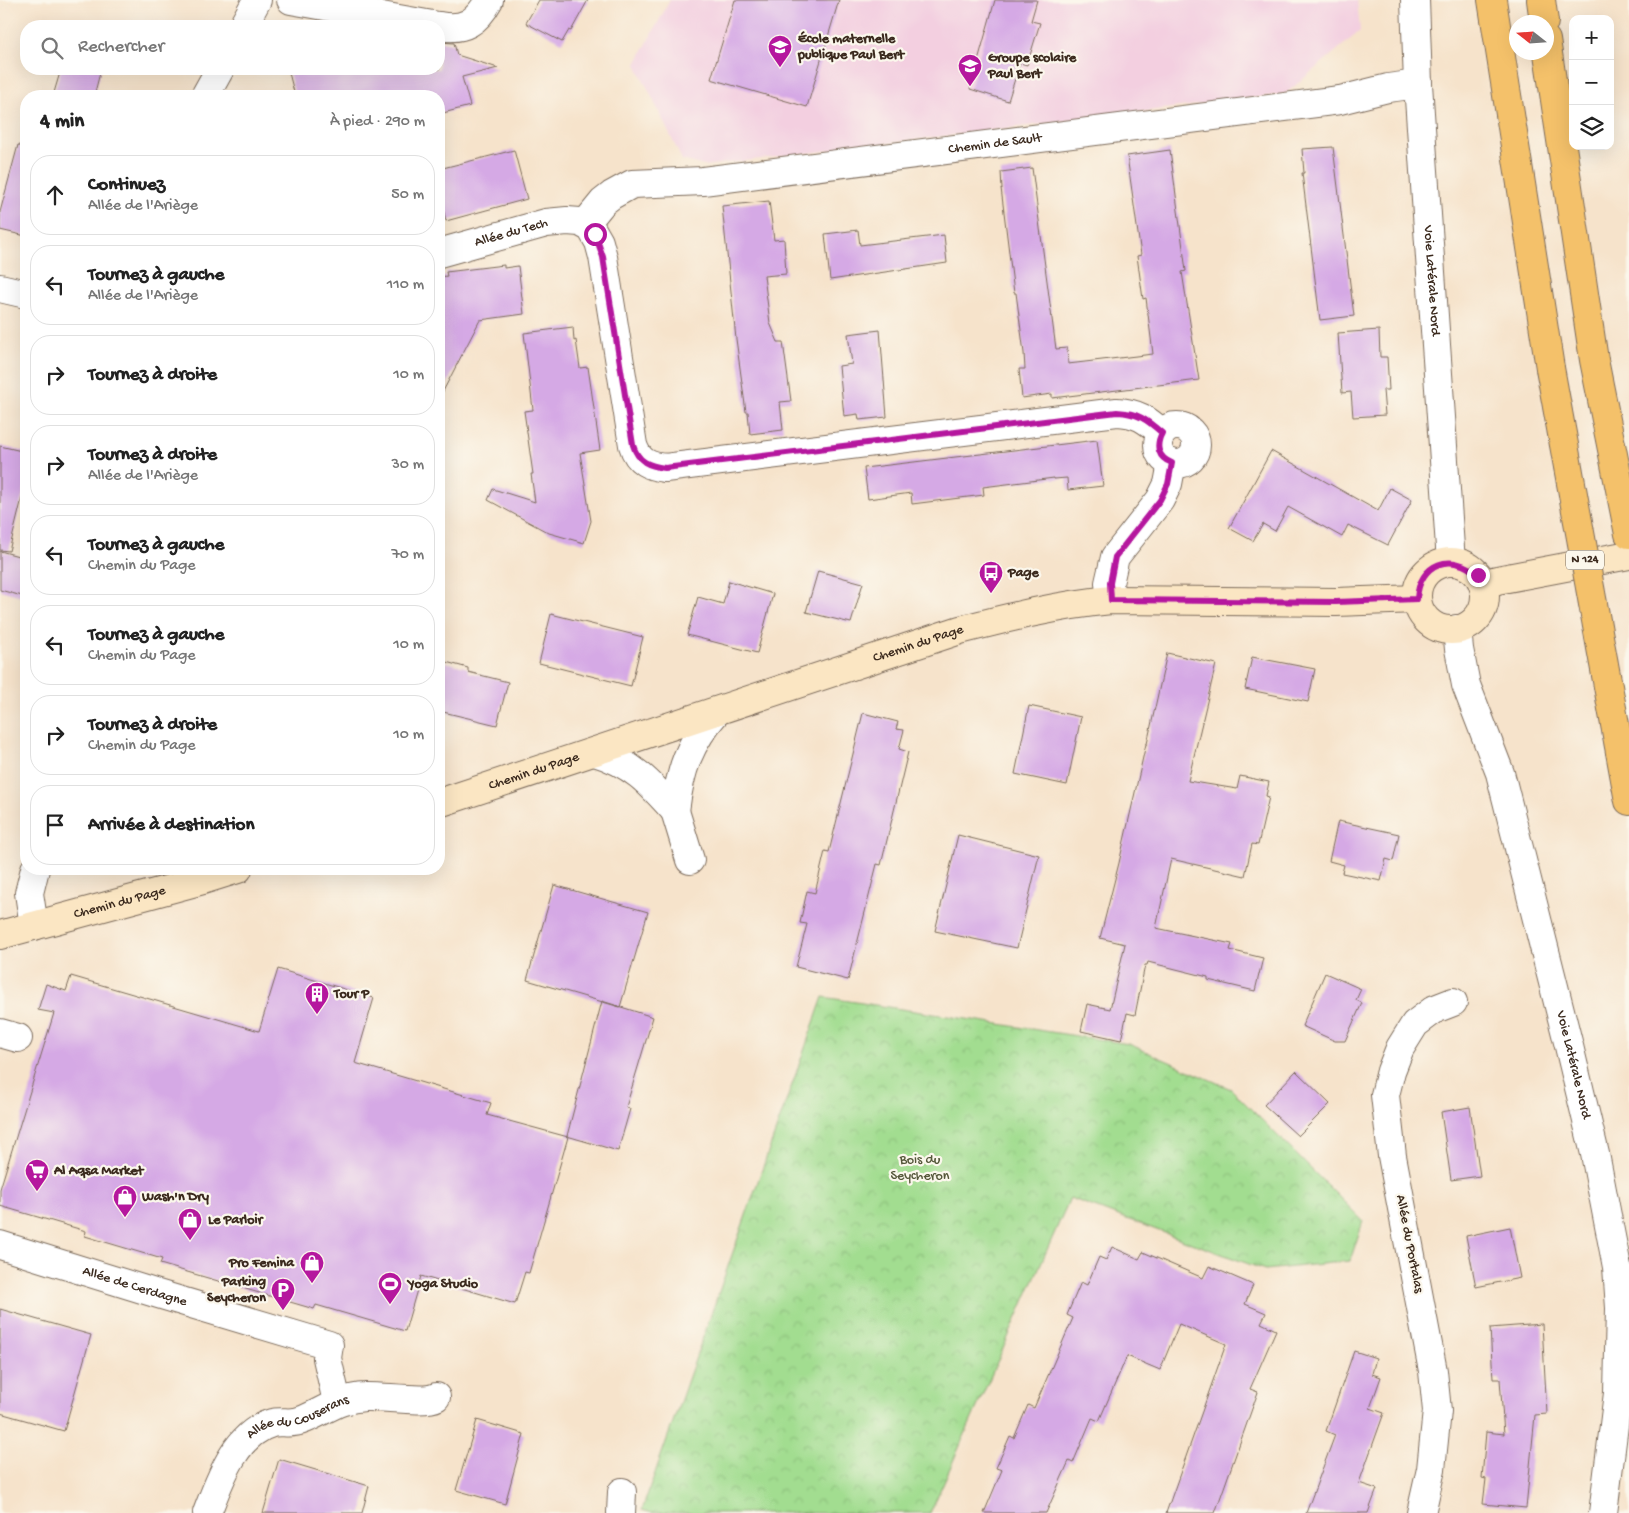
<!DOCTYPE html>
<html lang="fr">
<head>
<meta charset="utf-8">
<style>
  :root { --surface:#fff; --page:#f2f2f2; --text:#222; --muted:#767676; --line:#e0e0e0 }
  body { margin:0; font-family:"Gochi Hand",sans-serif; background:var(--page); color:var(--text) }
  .controls { position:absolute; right:15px; top:15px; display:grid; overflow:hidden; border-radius:10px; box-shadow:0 5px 20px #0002 }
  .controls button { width:45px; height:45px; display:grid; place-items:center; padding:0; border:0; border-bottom:1px solid var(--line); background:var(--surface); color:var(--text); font:25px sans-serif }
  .compass { position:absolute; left:1509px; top:15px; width:45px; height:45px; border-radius:50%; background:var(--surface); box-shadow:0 5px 20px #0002; rotate:287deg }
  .stop { position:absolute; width:15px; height:15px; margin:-11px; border:4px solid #b5179e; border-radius:50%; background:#fff }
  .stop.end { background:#b5179e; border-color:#fff; box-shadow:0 1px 5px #0008 }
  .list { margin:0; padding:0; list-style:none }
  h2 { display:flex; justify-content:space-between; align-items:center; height:65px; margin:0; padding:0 20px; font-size:21px }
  h2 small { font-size:16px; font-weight:400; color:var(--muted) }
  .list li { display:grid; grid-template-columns:32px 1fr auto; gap:15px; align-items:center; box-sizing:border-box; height:80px; margin:0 10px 10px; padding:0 10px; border:1px solid var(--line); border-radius:20px }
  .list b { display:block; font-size:19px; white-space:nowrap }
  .list p { margin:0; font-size:16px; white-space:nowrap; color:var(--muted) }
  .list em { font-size:16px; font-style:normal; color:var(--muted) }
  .icon { flex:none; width:28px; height:28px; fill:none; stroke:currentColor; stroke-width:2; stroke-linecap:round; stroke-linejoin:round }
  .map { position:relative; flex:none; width:1629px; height:1513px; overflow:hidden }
  .search { position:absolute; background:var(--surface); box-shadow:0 5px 20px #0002; left:20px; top:20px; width:425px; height:55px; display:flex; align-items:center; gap:12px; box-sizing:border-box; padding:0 18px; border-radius:20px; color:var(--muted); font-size:19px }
  .panel { position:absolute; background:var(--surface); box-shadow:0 5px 20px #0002; left:20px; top:90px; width:425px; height:785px; border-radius:20px }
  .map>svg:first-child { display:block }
  .built { fill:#f3cfe0 }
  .park { fill:url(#park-crowns); stroke:#6e8457 }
  .building { fill:#d5a9e5 }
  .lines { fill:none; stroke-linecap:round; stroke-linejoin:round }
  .street-casing { stroke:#7c6b5b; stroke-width:30 }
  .secondary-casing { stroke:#7c6b5b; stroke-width:30 }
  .highway-casing { stroke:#7c6b5b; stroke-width:30 }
  .street { stroke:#fff; stroke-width:28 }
  .secondary { stroke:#fbe6c3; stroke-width:28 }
  .highway { stroke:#f4c16a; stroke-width:28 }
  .highway-bridge-casing { stroke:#7c6b5b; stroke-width:30; stroke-linecap:butt }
  .highway-bridge { stroke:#f4c16a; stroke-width:28 }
  .route { stroke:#b5179e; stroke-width:6 }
  .labels { text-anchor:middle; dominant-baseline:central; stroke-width:4.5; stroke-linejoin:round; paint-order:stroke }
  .shield { fill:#fbf7ec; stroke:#75685c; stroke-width:1 }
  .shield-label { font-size:12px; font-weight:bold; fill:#3b2a1e }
  .poi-label { font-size:14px; font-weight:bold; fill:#3b2a1e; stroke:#fbf7ec; text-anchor:start }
  .street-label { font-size:14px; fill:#3b2a1e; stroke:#fbf7ec }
  .park-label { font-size:14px; fill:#55573a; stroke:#fbf7ec }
</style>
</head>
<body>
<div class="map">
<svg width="1629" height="1513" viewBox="0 0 1629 1513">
  <defs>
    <pattern id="park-crowns" width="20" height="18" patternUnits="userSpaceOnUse" patternTransform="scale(1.25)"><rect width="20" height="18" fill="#a2dd90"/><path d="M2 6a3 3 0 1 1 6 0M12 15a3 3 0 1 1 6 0" fill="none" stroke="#8cbe7c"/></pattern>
  </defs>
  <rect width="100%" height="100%" fill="#fbf7ec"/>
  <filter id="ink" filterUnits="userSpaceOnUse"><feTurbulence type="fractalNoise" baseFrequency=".02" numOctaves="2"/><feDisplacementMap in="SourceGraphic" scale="10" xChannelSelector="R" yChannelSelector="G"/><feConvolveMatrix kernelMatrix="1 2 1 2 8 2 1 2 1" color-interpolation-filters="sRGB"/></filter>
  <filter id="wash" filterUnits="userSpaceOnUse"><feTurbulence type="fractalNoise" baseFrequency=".0096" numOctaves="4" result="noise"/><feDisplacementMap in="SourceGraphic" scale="20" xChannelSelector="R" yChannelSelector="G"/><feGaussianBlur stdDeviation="1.12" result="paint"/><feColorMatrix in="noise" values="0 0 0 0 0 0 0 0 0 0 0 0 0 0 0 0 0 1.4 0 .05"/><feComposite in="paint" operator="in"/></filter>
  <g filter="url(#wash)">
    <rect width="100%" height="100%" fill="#f6e3cb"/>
    <path class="built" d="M 670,0 L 1357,0 L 1360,31 L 1285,94 L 704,166 L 682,160 L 636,64 Z"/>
    <path class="park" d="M 823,997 L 1129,1044 L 1231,1089 L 1363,1221 L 1350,1261 L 1265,1270 L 1070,1198 L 930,1513 L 652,1513 L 642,1510 Z"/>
    <g id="blocks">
      <path class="building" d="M 539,0 L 588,0 L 571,31 L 569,30 L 562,42 L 526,23 Z
        M 735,0 L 839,0 L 807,107 L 711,79 Z
        M 995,0 L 1037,0 L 1031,21 L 1040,23 L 1027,65 L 1020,63 L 1008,101 L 970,89 Z
        M 439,42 L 454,43 L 457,55 L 498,68 L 462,77 L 470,106 L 443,113 L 442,110 L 439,111 L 439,96 L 295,96 L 288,69 L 439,69 Z
        M 61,69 L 101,69 L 94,96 L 53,96 Z
        M 18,145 L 26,146 L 26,236 L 0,230 L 0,212 Z
        M 1333,147 L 1354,316 L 1320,320 L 1302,173 L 1304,173 L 1302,149 Z
        M 514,150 L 527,199 L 446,221 L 439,192 L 439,169 Z
        M 1170,150 L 1186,271 L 1182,272 L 1199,380 L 1052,398 L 1052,394 L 1022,398 L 1019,369 L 1025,369 L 1024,353 L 1016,293 L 1014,293 L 1001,188 L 1002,189 L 1001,172 L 1032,168 L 1056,349 L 1067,348 L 1068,364 L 1153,354 L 1146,298 L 1143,299 L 1137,256 L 1141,255 L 1127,156 Z
        M 769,201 L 774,240 L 784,239 L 786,274 L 764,276 L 770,323 L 778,342 L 783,342 L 791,401 L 780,402 L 783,430 L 750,434 L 748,412 L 746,412 L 736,339 L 722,206 Z
        M 858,230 L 860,245 L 944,235 L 947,263 L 830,280 L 825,234 Z
        M 504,265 L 504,268 L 518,266 L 524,314 L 480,320 L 439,399 L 439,277 L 447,276 L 446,272 Z
        M 573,327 L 574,341 L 576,340 L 580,368 L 588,367 L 600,450 L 580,453 L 591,521 L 584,543 L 549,533 L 488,500 L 493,489 L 535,502 L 531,474 L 533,474 L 524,411 L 533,410 L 524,333 Z
        M 880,330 L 887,417 L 859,420 L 858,414 L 844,416 L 839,366 L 852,364 L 848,334 Z
        M 1379,330 L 1380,357 L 1387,357 L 1389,390 L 1383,390 L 1385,415 L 1353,417 L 1351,392 L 1342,393 L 1338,333 Z
        M 1097,440 L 1103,486 L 1068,490 L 1067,478 L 1054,479 L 1054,478 L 983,487 L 984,495 L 912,504 L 911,493 L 868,499 L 864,468 Z
        M 0,446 L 26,452 L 26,482 L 9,551 L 0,550 Z
        M 1271,451 L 1378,511 L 1390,488 L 1412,500 L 1388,545 L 1348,525 L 1342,537 L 1288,507 L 1275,531 L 1263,524 L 1253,541 L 1229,528 Z
        M 0,551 L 26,558 L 26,597 L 0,590 Z
        M 818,571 L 863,583 L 851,623 L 806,612 Z
        M 729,581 L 773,594 L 757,653 L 687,635 L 698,597 L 723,604 Z
        M 551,614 L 643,637 L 631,686 L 539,663 Z
        M 1167,653 L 1216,664 L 1188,781 L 1237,789 L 1240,776 L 1269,782 L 1266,796 L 1269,797 L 1258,845 L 1252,844 L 1245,876 L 1171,859 L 1156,928 L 1232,944 L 1230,950 L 1263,958 L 1255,991 L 1208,980 L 1208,977 L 1148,962 L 1147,965 L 1145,965 L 1135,1015 L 1127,1013 L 1121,1040 L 1081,1031 L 1087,1004 L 1110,1009 L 1125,944 L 1100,938 L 1119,863 L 1146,744 L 1147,744 Z
        M 1252,657 L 1315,669 L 1308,702 L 1245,689 Z
        M 446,662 L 468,668 L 468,672 L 508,682 L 497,725 L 439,711 L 439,672 L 443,673 Z
        M 1029,706 L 1081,717 L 1067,785 L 1015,774 Z
        M 863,713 L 898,722 L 896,729 L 904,730 L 899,749 L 908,752 L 881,865 L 877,864 L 848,980 L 796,967 L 807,924 L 800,923 L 807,891 L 815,893 L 825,851 L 829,852 Z
        M 1338,821 L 1399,834 L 1393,861 L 1386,859 L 1381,881 L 1342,873 L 1344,865 L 1329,861 Z
        M 958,835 L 1039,855 L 1017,948 L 935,931 Z
        M 554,885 L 648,912 L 620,1007 L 527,980 Z
        M 278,969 L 374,998 L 355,1063 L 491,1103 L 487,1115 L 568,1137 L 529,1273 L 525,1272 L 515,1304 L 421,1276 L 405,1331 L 316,1305 L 314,1309 L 160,1264 L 162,1259 L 85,1236 L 86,1231 L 0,1206 L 0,1189 L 54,1013 L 38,1010 L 46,984 L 66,991 L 71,976 L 259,1031 Z
        M 1325,973 L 1361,989 L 1356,1000 L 1362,1003 L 1345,1041 L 1335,1041 L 1302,1026 Z
        M 602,1001 L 653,1017 L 626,1107 L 630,1109 L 618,1151 L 567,1136 Z
        M 1296,1071 L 1330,1104 L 1298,1136 L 1264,1105 Z
        M 1470,1107 L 1480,1176 L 1451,1180 L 1441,1112 Z
        M 1510,1227 L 1520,1278 L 1476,1287 L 1466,1236 Z
        M 1112,1247 L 1139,1259 L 1143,1252 L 1203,1278 L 1209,1266 L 1253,1285 L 1245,1304 L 1266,1313 L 1261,1323 L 1276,1330 L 1250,1389 L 1258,1392 L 1215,1513 L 1166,1513 L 1226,1344 L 1179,1324 L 1160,1370 L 1127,1356 L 1099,1421 L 1092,1418 L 1073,1463 L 1069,1461 L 1046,1513 L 984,1513 L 1002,1470 L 996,1468 L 1010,1436 L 1014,1438 L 1028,1405 L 1034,1408 L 1073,1318 L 1067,1315 L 1081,1282 L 1087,1285 L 1099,1257 L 1106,1260 Z
        M 0,1309 L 91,1335 L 64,1431 L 0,1413 Z
        M 1542,1324 L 1547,1414 L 1535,1415 L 1526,1508 L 1483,1504 L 1486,1479 L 1482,1478 L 1486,1432 L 1504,1434 L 1500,1379 L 1493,1379 L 1490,1328 Z
        M 1354,1351 L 1376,1358 L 1372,1374 L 1381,1377 L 1370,1408 L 1384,1413 L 1359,1483 L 1377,1489 L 1368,1513 L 1306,1513 L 1335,1435 L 1326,1431 Z
        M 477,1420 L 524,1434 L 505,1504 L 456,1490 Z
        M 279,1459 L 369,1486 L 362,1513 L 263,1513 Z"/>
    </g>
  </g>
  <g filter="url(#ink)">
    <use href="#blocks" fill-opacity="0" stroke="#7c6b5b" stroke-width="1"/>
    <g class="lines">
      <defs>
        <g id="street">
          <path d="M 291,0 L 438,26"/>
          <path id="s1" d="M 1415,0 L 1418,84 L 1451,562"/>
          <path d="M 243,26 L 257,0"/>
          <path d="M 439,26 C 464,31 477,22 489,0"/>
          <path d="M 205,96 L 220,69"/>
          <path id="s2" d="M 585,224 L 603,202 L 612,195 L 632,184 L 703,181 L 1340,100 L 1388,88 L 1418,84"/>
          <path id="s3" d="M 439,253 L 546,223 L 567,221 L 580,222 L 591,228 L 599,242 L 603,257 L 633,445 C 638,462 649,466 665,468 L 1117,412 C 1138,413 1146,419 1162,433"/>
          <path d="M 0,288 L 26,294"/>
          <circle cx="1177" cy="445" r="19"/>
          <path d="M 1111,600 L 1109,583 L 1115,557 L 1160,500 L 1168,484 L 1172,463"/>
          <path id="s4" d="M 1457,629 L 1459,649 L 1466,685 L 1500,773 L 1568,1042 L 1595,1154 L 1617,1267 L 1620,1308 L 1618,1393 L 1603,1513"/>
          <path d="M 595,752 C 632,763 650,783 675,811 C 680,770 689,743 717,711"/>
          <path d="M 675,811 L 690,860"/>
          <path d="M 34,926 L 29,893 L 35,869"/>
          <path d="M 0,1033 L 18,1038"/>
          <path id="s5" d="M 0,1245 L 158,1294 L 329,1345 L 327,1358 L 337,1402"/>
          <path id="s6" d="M 207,1513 C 219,1482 235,1433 272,1423 C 284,1420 289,1426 305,1419 C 326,1410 340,1398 365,1397 C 381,1396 425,1403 436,1397"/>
          <path d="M 621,1513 L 622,1492"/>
          <path d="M 1421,1513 L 1431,1469 L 1437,1411 L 1433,1371 L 1392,1156 L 1385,1095 L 1391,1071 L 1400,1048 L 1415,1024 L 1435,1009 L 1453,1002"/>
        </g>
        <g id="secondary">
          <circle cx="1451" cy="596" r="34"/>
          <path d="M 1483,585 L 1497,580 L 1629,555"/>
          <path id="s7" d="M 439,803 L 960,630 C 1010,617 1059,605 1111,600 L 1336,602 L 1417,599"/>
          <path id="s8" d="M 0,935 L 203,880 L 238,869"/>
        </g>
        <path id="highway" d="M 1492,0 L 1550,368
          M 1541,0 L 1544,22
          M 1546,40 L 1594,360 L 1629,534
          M 1620,752 L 1629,801"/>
      </defs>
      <use href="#street" class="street-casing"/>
      <use href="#secondary" class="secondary-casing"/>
      <use href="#highway" class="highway-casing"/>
      <use href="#street" class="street"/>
      <use href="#secondary" class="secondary"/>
      <use href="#highway" class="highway"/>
      <defs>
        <path id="highway-bridge" d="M 1550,368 L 1620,752"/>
      </defs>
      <use href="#highway-bridge" class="highway-bridge-casing"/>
      <use href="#highway-bridge" class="highway-bridge"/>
    </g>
  </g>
  <g class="lines" filter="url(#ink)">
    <path class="route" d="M 595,234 L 603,257 L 633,445 C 638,462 649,466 665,468 L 1117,412 C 1138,413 1146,419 1162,433 C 1155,446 1158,458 1172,463 L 1168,484 L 1160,500 L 1115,557 L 1110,583 L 1111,600 L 1336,602 L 1417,599 C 1419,563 1452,551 1478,575"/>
  </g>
  <defs>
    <symbol id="school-pin" viewBox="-11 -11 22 30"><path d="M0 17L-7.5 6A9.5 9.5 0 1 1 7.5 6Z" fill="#b5179e" stroke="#fbf7ec"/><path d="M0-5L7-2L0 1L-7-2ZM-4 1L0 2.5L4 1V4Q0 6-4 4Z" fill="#fff"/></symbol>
    <symbol id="bus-pin" viewBox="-11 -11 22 30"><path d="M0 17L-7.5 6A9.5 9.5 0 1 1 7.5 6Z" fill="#b5179e" stroke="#fbf7ec"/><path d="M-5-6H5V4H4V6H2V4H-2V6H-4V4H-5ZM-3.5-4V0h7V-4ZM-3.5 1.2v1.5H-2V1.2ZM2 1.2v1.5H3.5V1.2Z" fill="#fff"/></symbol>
    <symbol id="building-pin" viewBox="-11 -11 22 30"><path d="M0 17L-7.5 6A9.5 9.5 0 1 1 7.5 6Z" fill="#b5179e" stroke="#fbf7ec"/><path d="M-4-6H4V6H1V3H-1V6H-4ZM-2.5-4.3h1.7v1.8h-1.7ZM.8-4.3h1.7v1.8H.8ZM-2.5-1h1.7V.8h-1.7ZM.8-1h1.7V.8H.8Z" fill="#fff"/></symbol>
    <symbol id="supermarket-pin" viewBox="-11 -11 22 30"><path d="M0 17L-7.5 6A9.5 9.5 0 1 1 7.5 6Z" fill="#b5179e" stroke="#fbf7ec"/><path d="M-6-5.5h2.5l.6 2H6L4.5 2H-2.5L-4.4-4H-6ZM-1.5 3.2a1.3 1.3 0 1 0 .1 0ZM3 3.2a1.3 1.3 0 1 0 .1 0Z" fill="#fff"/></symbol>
    <symbol id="shop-pin" viewBox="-11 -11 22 30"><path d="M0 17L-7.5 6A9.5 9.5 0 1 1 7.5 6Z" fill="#b5179e" stroke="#fbf7ec"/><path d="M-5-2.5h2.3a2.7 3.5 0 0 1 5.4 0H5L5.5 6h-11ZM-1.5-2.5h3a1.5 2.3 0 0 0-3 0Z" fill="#fff"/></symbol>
    <symbol id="stadium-pin" viewBox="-11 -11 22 30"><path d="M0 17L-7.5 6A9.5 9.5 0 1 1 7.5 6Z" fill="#b5179e" stroke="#fbf7ec"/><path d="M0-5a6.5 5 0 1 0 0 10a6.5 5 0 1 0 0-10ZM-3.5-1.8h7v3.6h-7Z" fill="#fff"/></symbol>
    <symbol id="parking-pin" viewBox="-11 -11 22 30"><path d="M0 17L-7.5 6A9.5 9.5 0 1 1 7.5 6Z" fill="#b5179e" stroke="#fbf7ec"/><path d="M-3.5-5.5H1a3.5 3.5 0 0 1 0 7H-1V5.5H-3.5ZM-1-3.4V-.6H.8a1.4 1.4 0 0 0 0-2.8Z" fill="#fff"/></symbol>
  </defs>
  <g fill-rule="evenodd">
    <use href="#school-pin" x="766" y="33" width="28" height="38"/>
    <use href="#school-pin" x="956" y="52" width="28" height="38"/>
    <use href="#bus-pin" x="977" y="559" width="28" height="38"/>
    <use href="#building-pin" x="303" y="980" width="28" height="38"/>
    <use href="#supermarket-pin" x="23" y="1157" width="28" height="38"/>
    <use href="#shop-pin" x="111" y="1183" width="28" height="38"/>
    <use href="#shop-pin" x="176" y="1206" width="28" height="38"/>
    <use href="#shop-pin" x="298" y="1249" width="28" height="38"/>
    <use href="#stadium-pin" x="376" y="1270" width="28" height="38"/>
    <use href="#parking-pin" x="269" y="1276" width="28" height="38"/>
  </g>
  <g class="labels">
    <rect class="shield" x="1566" y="550.5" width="38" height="19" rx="4"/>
    <g class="shield-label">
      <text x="1585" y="560">N 124</text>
    </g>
    <g class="poi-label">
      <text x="798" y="39">École maternelle<tspan x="798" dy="16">publique Paul Bert</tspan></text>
      <text x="988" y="58">Groupe scolaire<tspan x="988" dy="16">Paul Bert</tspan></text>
      <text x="1008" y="573">Page</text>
      <text x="334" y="994">Tour P</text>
      <text x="54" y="1171">Al Aqsa Market</text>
      <text x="142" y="1197">Wash'n Dry</text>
      <text x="208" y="1220">Le Parloir</text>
      <text x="294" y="1263" text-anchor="end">Pro Femina</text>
      <text x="266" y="1282" text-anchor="end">Parking<tspan x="266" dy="16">Seycheron</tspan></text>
      <text x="408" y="1284">Yoga Studio</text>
    </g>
    <g class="street-label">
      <text stroke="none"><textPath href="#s2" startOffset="428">Chemin de Sault</textPath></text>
      <text stroke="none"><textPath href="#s3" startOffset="75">Allée du Tech</textPath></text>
      <text stroke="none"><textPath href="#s1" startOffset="281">Voie Latérale Nord</textPath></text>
      <text stroke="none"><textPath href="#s7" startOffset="505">Chemin du Page</textPath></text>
      <text stroke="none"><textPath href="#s7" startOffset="100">Chemin du Page</textPath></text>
      <text stroke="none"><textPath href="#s8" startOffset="124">Chemin du Page</textPath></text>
      <text stroke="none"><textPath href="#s4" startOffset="452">Voie Latérale Nord</textPath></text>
      <text transform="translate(1409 1244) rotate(79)">Allée du Portalas</text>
      <text stroke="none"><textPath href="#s5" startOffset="141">Allée de Cerdagne</textPath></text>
      <text stroke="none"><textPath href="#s6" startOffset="142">Allée du Couserans</textPath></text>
    </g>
    <g class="park-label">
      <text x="920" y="1160">Bois du<tspan x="920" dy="16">Seycheron</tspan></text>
    </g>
  </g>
</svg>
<div class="controls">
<button>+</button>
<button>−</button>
<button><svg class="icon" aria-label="layers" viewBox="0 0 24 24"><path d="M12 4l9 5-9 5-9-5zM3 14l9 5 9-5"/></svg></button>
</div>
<svg class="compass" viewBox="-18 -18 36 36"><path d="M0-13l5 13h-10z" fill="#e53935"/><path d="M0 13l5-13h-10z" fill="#767676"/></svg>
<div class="stop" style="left:595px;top:234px"></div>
<div class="stop end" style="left:1478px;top:575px"></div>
<div class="search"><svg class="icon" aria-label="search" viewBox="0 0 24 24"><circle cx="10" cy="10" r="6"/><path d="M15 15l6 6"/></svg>Rechercher</div>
<section class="panel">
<h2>4 min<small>À pied · 290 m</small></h2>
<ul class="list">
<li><svg class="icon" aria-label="ahead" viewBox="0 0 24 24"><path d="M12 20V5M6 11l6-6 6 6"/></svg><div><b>Continuez</b><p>Allée de l'Ariège</p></div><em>50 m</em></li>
<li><svg class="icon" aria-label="left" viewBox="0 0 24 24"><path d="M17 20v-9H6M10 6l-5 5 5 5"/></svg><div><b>Tournez à gauche</b><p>Allée de l'Ariège</p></div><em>110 m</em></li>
<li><svg class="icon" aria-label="right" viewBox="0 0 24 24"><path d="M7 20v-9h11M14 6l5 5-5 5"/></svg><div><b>Tournez à droite</b></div><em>10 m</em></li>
<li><svg class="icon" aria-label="right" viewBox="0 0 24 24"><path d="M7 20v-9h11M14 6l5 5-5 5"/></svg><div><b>Tournez à droite</b><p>Allée de l'Ariège</p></div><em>30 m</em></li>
<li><svg class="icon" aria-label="left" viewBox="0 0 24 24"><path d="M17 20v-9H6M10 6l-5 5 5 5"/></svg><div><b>Tournez à gauche</b><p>Chemin du Page</p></div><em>70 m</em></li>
<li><svg class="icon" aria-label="left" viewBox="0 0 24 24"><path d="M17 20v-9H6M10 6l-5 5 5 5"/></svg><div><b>Tournez à gauche</b><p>Chemin du Page</p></div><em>10 m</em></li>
<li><svg class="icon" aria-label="right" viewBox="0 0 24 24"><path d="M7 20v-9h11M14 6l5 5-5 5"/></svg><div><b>Tournez à droite</b><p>Chemin du Page</p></div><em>10 m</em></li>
<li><svg class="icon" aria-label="arrive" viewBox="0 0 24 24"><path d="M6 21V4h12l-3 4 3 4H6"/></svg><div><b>Arrivée à destination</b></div></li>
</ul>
</section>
</div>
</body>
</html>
